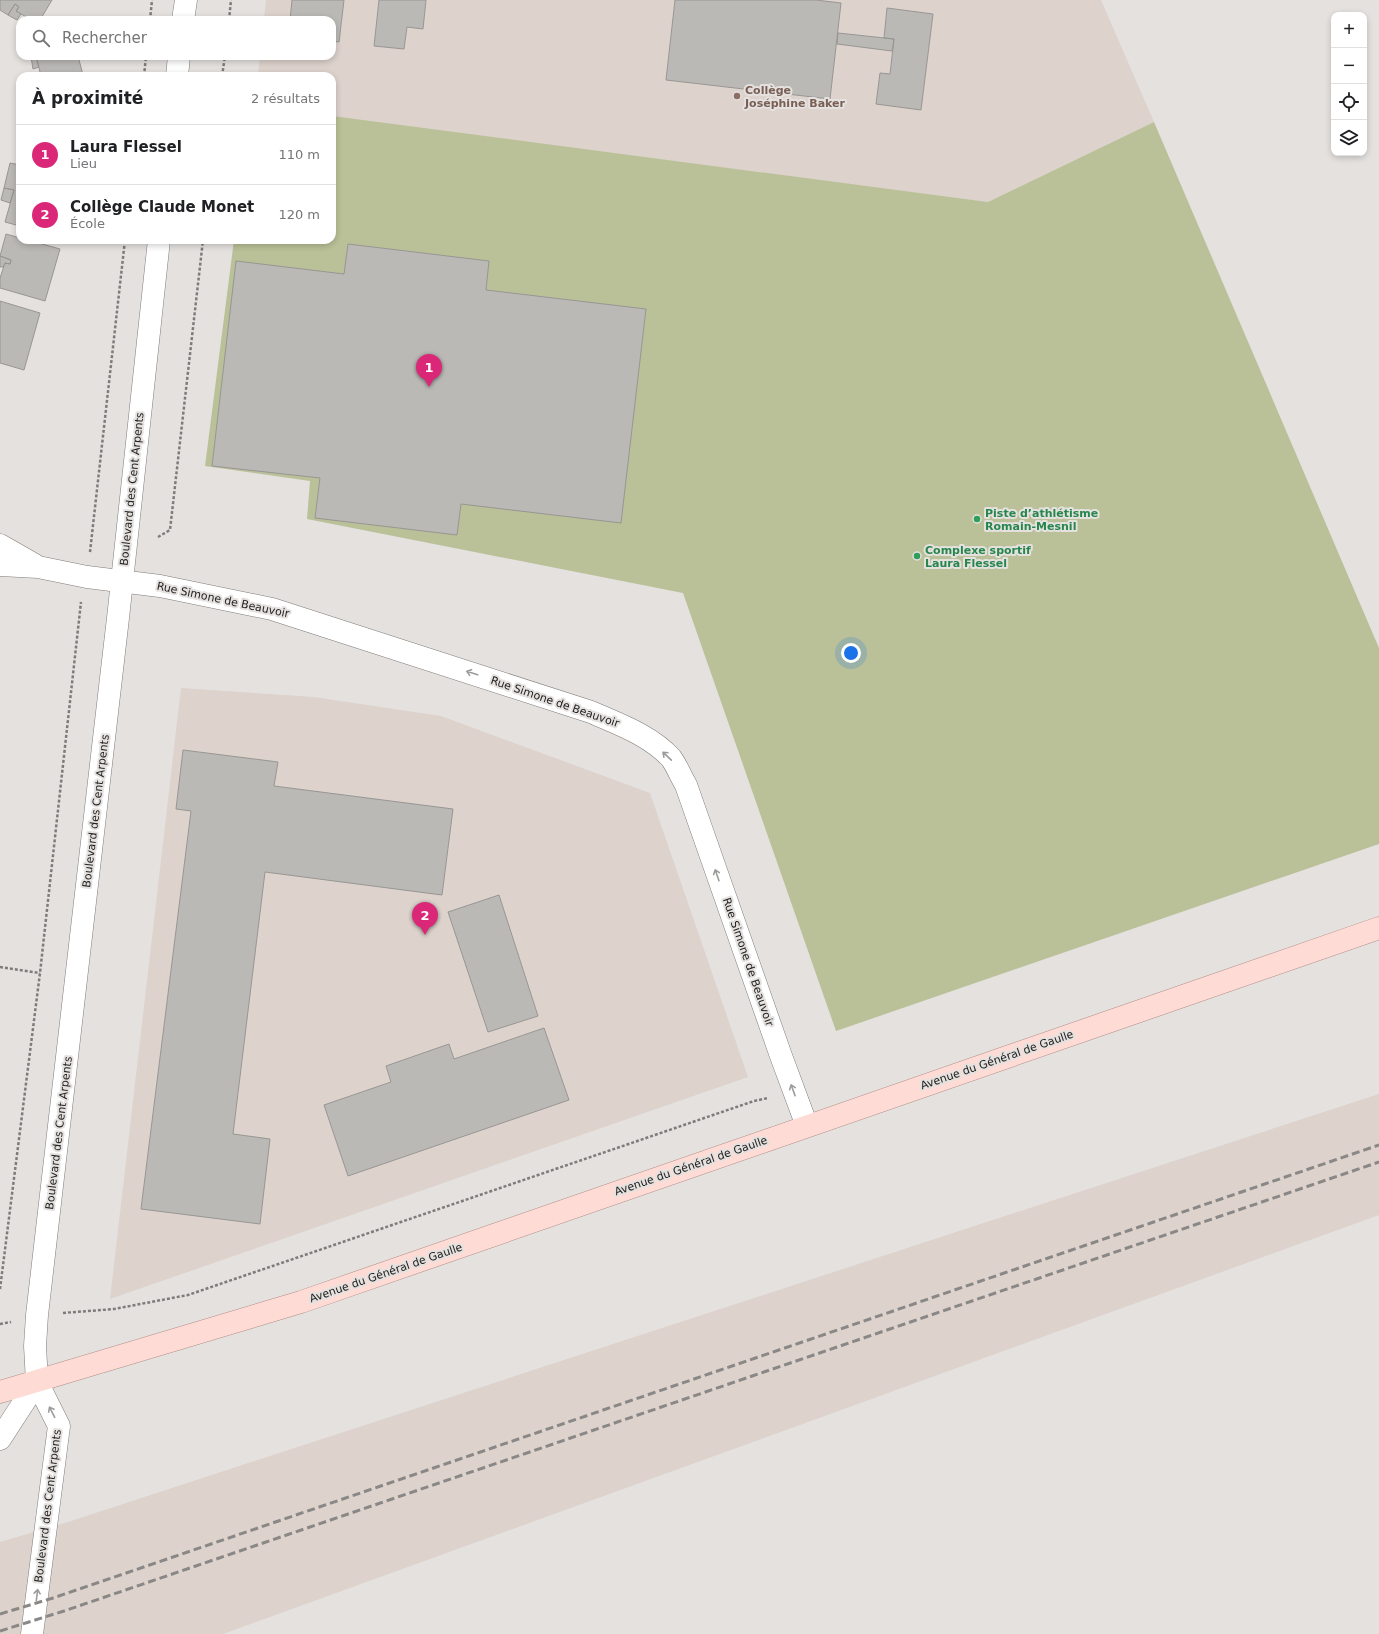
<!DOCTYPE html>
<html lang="fr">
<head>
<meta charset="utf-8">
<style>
  :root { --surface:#fff; --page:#f6f6f6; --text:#202124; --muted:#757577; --line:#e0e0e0; --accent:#db2777 }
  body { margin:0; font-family:"DejaVu Sans",sans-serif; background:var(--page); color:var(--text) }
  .controls { position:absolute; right:12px; top:12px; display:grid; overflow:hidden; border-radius:8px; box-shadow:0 2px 6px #0003 }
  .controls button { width:36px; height:36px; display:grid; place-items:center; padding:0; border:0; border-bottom:1px solid var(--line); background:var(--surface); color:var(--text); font:20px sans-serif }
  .you { position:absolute; left:851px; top:653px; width:14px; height:14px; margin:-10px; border:3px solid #fff; border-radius:50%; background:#1a73e8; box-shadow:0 0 0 6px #1a73e833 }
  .badge { display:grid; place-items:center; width:26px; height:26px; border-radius:50%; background:var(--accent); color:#fff; font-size:13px; font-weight:700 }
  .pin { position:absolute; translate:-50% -33px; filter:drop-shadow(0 1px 2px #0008) }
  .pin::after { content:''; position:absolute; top:21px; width:14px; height:12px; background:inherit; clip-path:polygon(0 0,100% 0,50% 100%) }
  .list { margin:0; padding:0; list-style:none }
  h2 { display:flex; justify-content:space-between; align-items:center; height:52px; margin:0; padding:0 16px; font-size:17px }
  h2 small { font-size:13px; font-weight:400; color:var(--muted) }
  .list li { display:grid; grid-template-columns:26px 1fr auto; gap:12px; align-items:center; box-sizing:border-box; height:60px; padding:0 16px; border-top:1px solid var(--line) }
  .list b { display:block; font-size:15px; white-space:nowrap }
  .list p { margin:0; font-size:13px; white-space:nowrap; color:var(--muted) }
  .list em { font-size:13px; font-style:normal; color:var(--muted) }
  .icon { flex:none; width:22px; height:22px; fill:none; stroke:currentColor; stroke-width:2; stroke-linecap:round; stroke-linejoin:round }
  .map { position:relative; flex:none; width:1379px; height:1634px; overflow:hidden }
  .search { position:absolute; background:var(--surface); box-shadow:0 2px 6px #0003; left:16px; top:16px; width:320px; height:44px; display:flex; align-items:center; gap:10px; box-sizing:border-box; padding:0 14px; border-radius:12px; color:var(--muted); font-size:15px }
  .panel { position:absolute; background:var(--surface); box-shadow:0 2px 6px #0003; left:16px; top:72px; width:320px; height:172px; border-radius:12px }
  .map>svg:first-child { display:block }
  .built { fill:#ddd2cc }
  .pitch { fill:#bac198 }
  .building { fill:#bbb9b6; stroke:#989693 }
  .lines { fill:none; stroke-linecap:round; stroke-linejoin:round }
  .minor-casing { stroke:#7f7c7a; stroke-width:23 }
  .major-casing { stroke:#b18b84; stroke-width:23 }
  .path { stroke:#7e7c7b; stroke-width:2.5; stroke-dasharray:3 2; stroke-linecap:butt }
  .minor { stroke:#fff; stroke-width:22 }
  .major { stroke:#fedcd5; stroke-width:22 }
  .rail { stroke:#8a8886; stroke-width:3; stroke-dasharray:8 4; stroke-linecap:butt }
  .oneway { stroke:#9c9c9b }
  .education-dot { fill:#8d6e63; stroke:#e4e1df; stroke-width:1.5 }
  .leisure-dot { fill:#2e9e5b; stroke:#e4e1df; stroke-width:1.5 }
  .labels { text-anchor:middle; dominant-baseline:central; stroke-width:4; stroke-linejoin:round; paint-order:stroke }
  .education-label { font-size:11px; font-weight:bold; fill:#785e54; stroke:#e4e1df; text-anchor:start }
  .street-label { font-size:11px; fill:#232221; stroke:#e4e1df }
  .leisure-label { font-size:11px; font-weight:bold; fill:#27864d; stroke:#e4e1df; text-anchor:start }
</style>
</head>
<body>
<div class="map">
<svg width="1379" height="1634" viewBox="0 0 1379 1634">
  <rect width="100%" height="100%" fill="#e4e1df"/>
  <path class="built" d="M 266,0 L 1101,0 L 1154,122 L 988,202 L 332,117 L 332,76 L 258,76 L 260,56 L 332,56 L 332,20 L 264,20 Z
    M 181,688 L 314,697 L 441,716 L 650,793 L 748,1077 L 110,1299 Z
    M 1379,1094 L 1379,1215 L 223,1634 L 0,1634 L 0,1542 L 68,1522 Z"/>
  <path class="pitch" d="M 332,116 L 988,202 L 1154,122 L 1379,648 L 1379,844 L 836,1031 L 683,593 L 307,519 L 310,481 L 205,466 L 234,240 L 332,240 Z"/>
  <path class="building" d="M 0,0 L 52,0 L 40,20 L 32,20 L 21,14 L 16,11 L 19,7 L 15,4 L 8,15 L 0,10 Z
    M 292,0 L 344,0 L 339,42 L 332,41 L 332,20 L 290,20 Z
    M 379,0 L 426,0 L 423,29 L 407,27 L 404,49 L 374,46 Z
    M 675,0 L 816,0 L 841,3 L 830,99 L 666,80 Z
    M 15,4 L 19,7 L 16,11 L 21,14 L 17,20 L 8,15 Z
    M 887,8 L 933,14 L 921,110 L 876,104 L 880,73 L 890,74 L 894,39 L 884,38 Z
    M 838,33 L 894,39 L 892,51 L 837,44 Z
    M 36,56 L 39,67 L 33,69 L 31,57 Z
    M 36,56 L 78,56 L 83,75 L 77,76 L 41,76 Z
    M 10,163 L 20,165 L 20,226 L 5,222 L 14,190 L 4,188 Z
    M 4,188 L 14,190 L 10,203 L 1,200 Z
    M 6,234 L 20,238 L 20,240 L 28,240 L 60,249 L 45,301 L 0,288 L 0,278 L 5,263 L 10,264 L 11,260 L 0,256 Z
    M 348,244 L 489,261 L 486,290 L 646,309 L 621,523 L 461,504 L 457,535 L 315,518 L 320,478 L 212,466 L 236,261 L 344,274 Z
    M 0,256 L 11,260 L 10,264 L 5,263 L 3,267 L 0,267 Z
    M 0,301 L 40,313 L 24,370 L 0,363 Z
    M 183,750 L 278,762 L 274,786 L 453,809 L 442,895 L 265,872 L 233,1134 L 270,1139 L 260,1224 L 141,1209 L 191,811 L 176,809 Z
    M 499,895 L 538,1016 L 488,1032 L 448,912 Z
    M 544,1028 L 569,1100 L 348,1176 L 324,1105 L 391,1082 L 386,1066 L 449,1044 L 454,1059 Z"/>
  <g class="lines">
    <defs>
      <path id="minor" d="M 183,20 L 186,0
        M 177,76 L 179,56
        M 0,545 L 35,565
        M 0,565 L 38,567 L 87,577 L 160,586 L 272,609 L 591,712 C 618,724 650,735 671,758 C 677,766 681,777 686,785 L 781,1056 L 807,1126
        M 0,1439 L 37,1382
        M 32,1634 L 59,1426 L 37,1382 L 35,1346 L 37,1315 L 118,618 L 159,240"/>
      <path id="major" d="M 0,1392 L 301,1302 L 1379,928"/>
    </defs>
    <use href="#minor" class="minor-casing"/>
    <use href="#major" class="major-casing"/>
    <path class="path" d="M 150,20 L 152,0
      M 229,20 L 231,0
      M 144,76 L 146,56
      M 222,76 L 225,56
      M 158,537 L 170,530 L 203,240
      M 90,552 L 125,240
      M 0,967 L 40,973
      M 0,1289 L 40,973 L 81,602
      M 63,1313 L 114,1309 L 188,1295 L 754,1101 L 768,1098
      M 0,1324 L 11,1322"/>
    <use href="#minor" class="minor"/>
    <use href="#major" class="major"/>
    <path class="rail" d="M 0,1614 L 53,1598 L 1379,1145
      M 0,1631 L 64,1611 L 1379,1162"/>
  </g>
  <defs><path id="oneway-shaft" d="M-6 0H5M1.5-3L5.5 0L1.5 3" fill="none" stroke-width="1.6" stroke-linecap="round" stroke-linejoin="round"/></defs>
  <g class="oneway">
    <use href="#oneway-shaft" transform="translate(472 673) rotate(-162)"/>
    <use href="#oneway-shaft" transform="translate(667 756) rotate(-137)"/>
    <use href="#oneway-shaft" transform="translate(717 875) rotate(-109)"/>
    <use href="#oneway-shaft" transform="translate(793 1090) rotate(-110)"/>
    <use href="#oneway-shaft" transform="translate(52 1412) rotate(-117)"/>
    <use href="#oneway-shaft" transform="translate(37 1595) rotate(-83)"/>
  </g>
  <circle class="education-dot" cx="737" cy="96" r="4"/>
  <g class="leisure-dot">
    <circle cx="977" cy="519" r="4"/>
    <circle cx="917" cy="556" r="4"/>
  </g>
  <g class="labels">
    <g class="education-label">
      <text x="745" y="90">Collège<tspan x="745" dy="13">Joséphine Baker</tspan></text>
    </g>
    <g class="street-label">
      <text transform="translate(132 489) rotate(-84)">Boulevard des Cent Arpents</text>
      <text transform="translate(223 600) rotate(12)">Rue Simone de Beauvoir</text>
      <text transform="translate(555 702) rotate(19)">Rue Simone de Beauvoir</text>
      <text transform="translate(96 811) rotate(-83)">Boulevard des Cent Arpents</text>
      <text transform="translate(748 962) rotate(71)">Rue Simone de Beauvoir</text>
      <text transform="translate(997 1060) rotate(-19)">Avenue du Général de Gaulle</text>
      <text transform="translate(59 1133) rotate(-83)">Boulevard des Cent Arpents</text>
      <text transform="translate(691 1166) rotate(-19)">Avenue du Général de Gaulle</text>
      <text transform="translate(386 1273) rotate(-19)">Avenue du Général de Gaulle</text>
      <text transform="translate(48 1506) rotate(-83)">Boulevard des Cent Arpents</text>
    </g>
    <g class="leisure-label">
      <text x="985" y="513">Piste d’athlétisme<tspan x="985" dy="13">Romain-Mesnil</tspan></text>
      <text x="925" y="550">Complexe sportif<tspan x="925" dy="13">Laura Flessel</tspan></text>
    </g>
  </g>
</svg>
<div class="controls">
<button>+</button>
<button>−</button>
<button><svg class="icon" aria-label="locate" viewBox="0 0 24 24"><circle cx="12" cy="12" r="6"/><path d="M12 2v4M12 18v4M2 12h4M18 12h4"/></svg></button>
<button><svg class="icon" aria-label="layers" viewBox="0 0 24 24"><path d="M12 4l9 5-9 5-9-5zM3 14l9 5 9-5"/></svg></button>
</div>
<div class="you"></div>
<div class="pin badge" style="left:429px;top:387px">1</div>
<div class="pin badge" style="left:425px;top:935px">2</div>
<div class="search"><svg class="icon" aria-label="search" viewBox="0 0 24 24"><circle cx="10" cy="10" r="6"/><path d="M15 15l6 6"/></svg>Rechercher</div>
<section class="panel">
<h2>À proximité<small>2 résultats</small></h2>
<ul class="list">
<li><span class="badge">1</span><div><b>Laura Flessel</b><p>Lieu</p></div><em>110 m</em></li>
<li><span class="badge">2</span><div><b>Collège Claude Monet</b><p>École</p></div><em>120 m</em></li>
</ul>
</section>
</div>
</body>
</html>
